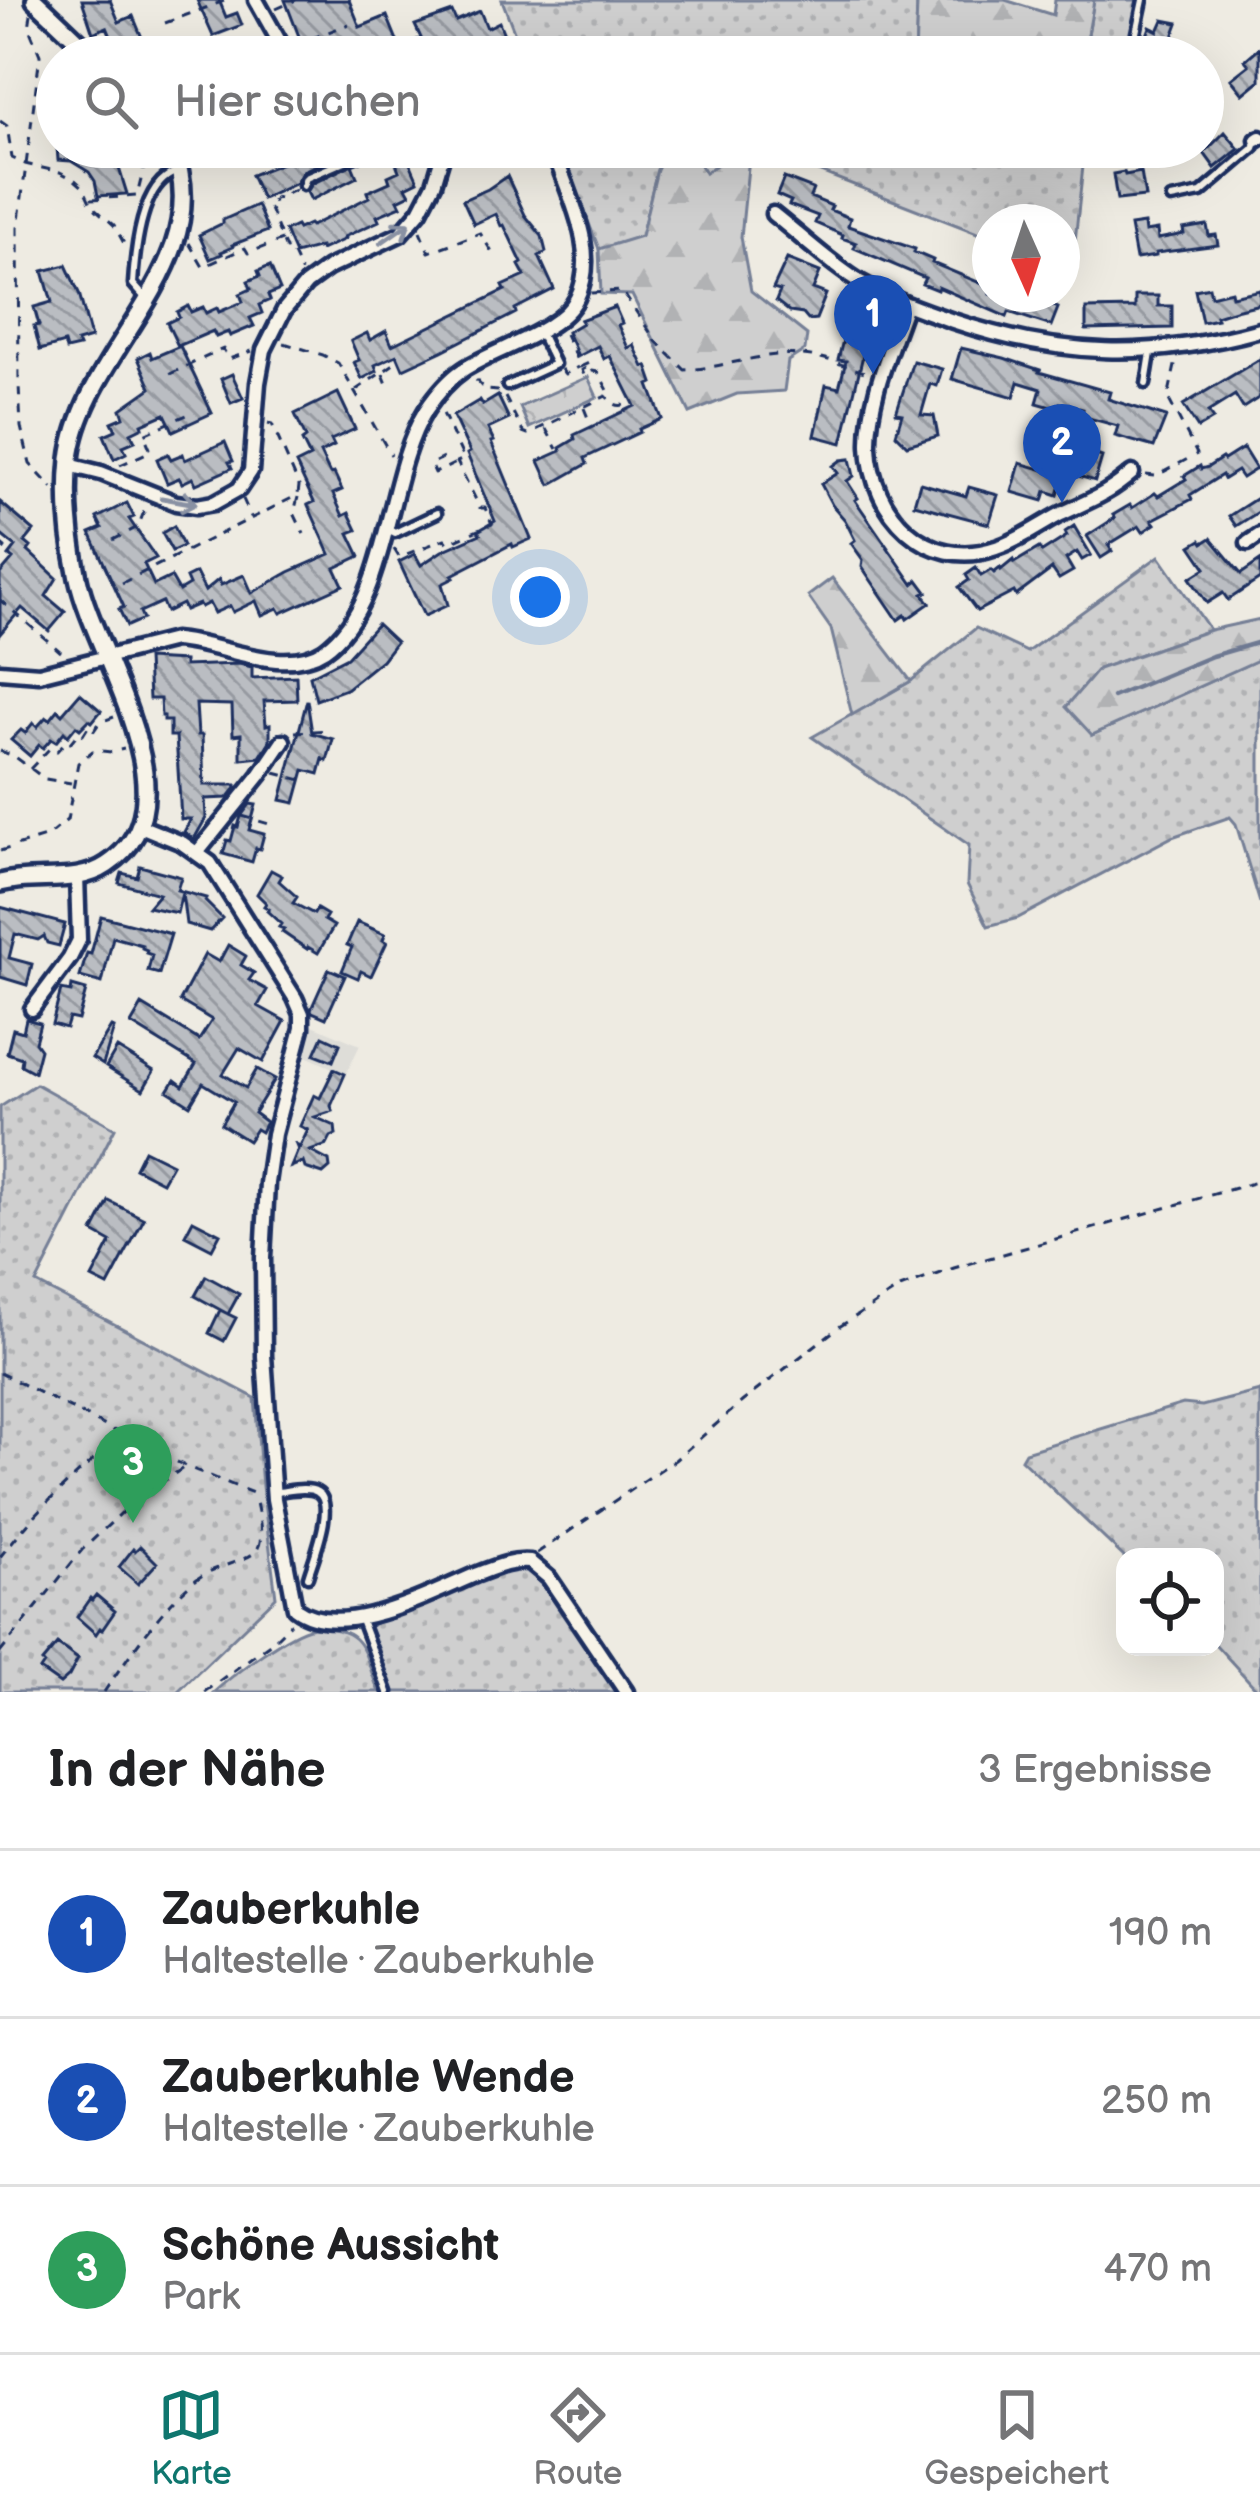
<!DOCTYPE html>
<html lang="de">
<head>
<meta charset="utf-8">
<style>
  :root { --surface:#fff; --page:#f2f2f2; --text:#202124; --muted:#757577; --line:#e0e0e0; --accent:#0f766e }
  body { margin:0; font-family:"Balsamiq Sans",sans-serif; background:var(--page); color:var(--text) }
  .controls { position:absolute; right:36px; bottom:36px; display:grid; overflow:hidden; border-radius:24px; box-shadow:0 12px 48px #0002 }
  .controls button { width:108px; height:108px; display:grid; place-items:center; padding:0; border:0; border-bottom:3px solid var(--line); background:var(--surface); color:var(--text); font:60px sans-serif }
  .compass { position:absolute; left:972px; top:204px; width:108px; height:108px; border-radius:50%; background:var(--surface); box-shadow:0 12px 48px #0002; rotate:177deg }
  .you { position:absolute; left:540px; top:597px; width:42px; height:42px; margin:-30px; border:9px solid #fff; border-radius:50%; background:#1a73e8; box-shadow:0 0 0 18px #1a73e833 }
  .badge { display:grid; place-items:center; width:78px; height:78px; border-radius:50%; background:var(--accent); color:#fff; font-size:39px; font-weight:700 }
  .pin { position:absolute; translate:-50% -99px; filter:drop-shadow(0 3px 6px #0008) }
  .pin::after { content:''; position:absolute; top:63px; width:42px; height:36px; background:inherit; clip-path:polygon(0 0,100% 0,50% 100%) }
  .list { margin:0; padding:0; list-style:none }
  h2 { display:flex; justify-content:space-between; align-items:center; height:156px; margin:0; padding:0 48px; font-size:51px }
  h2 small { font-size:39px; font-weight:400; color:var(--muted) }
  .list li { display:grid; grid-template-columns:78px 1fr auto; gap:36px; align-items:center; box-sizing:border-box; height:168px; padding:0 48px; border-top:3px solid var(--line) }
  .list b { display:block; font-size:45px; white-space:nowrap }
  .list p { margin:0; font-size:39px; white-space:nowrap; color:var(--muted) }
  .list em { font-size:39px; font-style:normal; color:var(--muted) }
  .icon { flex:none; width:66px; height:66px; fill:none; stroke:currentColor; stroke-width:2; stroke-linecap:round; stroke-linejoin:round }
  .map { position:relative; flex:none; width:1260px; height:1692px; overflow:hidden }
  .search { position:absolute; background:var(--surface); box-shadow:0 12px 48px #0002; left:36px; right:36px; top:36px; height:132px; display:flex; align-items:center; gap:30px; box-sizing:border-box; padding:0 42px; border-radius:66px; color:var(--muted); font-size:45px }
  .sheet { height:660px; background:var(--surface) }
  nav { display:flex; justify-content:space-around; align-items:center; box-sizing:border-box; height:168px; border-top:3px solid var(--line); background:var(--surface); font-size:33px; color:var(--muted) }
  nav a { display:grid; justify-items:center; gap:6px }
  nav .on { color:var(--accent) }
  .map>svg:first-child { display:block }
  .built { fill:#deddd8 }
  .grass { fill:url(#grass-dots); stroke:#757f96; stroke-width:3 }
  .forest { fill:url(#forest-firs); stroke:#757f96; stroke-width:3 }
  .park { fill:url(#park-crowns); stroke:#757f96; stroke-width:3 }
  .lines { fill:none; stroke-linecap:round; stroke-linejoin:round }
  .stream { stroke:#6e7992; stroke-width:4.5 }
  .building { fill:url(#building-back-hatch); stroke:#1b2f5e; stroke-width:3 }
  .service-casing { stroke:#1b2f5e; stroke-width:15 }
  .minor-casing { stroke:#1b2f5e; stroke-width:21 }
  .tertiary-casing { stroke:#1b2f5e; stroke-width:24 }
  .path { stroke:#1b2f5e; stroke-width:3; stroke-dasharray:9 9; stroke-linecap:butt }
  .service { stroke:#f7f3e8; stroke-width:6 }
  .minor { stroke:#f7f3e8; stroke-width:12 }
  .tertiary { stroke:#f7f3e8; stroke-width:15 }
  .oneway { stroke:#8991a3 }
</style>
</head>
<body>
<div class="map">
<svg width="1260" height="1692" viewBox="0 0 1260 1692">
  <defs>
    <pattern id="grass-dots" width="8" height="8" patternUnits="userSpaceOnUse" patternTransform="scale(3)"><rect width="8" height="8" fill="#cfcfcf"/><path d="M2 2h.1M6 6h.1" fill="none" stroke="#b1b2b4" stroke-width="1.8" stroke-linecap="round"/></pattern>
    <pattern id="forest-firs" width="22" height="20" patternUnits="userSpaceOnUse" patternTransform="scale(3)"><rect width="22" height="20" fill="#cfcfcf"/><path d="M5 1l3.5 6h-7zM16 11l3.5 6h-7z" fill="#b1b2b4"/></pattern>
    <pattern id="park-crowns" width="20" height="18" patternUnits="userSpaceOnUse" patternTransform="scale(3)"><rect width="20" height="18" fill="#cfcfcf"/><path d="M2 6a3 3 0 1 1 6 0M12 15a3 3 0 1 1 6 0" fill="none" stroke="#b1b2b4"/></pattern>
    <pattern id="building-back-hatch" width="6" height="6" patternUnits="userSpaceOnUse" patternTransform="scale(3)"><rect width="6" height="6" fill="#babdc2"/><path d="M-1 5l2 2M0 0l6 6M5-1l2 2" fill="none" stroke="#969aa1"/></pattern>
  </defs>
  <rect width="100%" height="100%" fill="#eeebe2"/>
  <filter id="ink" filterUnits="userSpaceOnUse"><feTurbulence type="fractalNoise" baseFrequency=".00833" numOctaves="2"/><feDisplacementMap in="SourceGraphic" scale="24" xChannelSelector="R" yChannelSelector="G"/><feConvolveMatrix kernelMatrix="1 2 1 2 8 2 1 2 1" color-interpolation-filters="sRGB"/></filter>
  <g filter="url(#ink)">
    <path class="built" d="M 308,1023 L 360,1045 L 346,1074 L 299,1053 Z"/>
    <path class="grass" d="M 502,0 L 923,0 L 917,4 L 915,57 L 524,57 Z
      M 1094,0 L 1138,0 L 1129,44 L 1114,57 L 1084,57 Z
      M 559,147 L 668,147 L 657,170 L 641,237 L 599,249 Z
      M 686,147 L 741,147 L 705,173 L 694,153 Z
      M 763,147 L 1085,147 L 1072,270 L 1062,266 L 1062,222 L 990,222 L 990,238 L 774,154 Z
      M 1159,556 L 1210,630 L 1098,669 L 1092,735 L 1260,659 L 1260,903 L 1236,824 L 1230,817 L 1172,837 L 1018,918 L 988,926 L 967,884 L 969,845 L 812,737 L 911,681 L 976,628 L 1027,652 Z
      M 36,1084 L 115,1128 L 36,1283 L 255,1398 L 262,1486 L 276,1597 L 177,1692 L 0,1692 L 0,1107 Z
      M 1260,1391 L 1260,1692 L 1259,1692 L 1215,1644 L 1215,1557 L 1125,1558 L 1021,1459 L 1025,1452 L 1183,1404 L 1202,1406 Z
      M 516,1567 L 537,1574 L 550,1588 L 619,1692 L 393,1692 L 372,1639 L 370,1627 L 377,1619 Z
      M 313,1627 C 366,1628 362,1650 379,1692 L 214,1692 C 234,1674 288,1632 313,1627 Z"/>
    <path class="forest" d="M 923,0 L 1005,0 L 1053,15 L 1055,0 L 1094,0 L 1084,57 L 915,57 L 917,4 Z
      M 668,147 C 694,147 692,153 705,173 L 741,147 L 750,147 L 741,237 L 751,291 L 807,335 L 805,350 L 788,361 L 784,391 L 737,394 L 690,413 L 632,295 L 601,294 L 599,249 L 641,236 L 657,170 Z
      M 832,578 L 911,681 L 852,715 L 831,629 L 808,596 Z
      M 1260,619 L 1260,659 L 1092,735 L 1066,707 L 1098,669 L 1210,630 Z"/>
    <path class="park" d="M 588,377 L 597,397 L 529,428 L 520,407 Z"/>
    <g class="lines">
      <path class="stream" d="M 1113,697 L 1212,656 L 1260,642"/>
    </g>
    <path class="building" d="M 82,0 L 110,0 L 119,22 L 133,16 L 150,57 L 135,57 L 132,50 L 119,56 L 107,27 L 93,33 Z
      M 197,0 L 219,0 L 226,17 L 237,13 L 242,25 L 213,36 Z
      M 285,0 L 349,0 L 360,27 L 387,16 L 398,43 L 365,57 L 325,57 L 323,54 L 307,57 Z
      M 480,11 L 487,28 L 499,22 L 513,57 L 454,57 L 449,45 L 415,57 L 410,43 L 421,38 L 415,25 L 452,12 L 456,21 Z
      M 1163,20 L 1178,23 L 1168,50 L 1158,47 L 1156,56 L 1142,49 L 1150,27 L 1158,31 Z
      M 1260,47 L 1260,80 L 1243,94 L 1231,79 L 1249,65 L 1245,60 Z
      M 1225,132 L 1239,149 L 1215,168 L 1204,153 Z
      M 57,147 L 101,147 L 119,168 L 127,194 L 98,196 L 95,181 L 89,172 L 71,161 L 58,160 Z
      M 323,147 L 332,147 L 335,157 L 303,171 L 296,183 L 262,199 L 251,175 Z
      M 347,147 L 361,147 L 366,159 L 352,165 L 357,177 L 311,200 L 307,192 L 312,184 L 352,164 Z
      M 408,158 L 418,181 L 406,187 L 410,194 L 398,200 L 401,206 L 377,216 L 379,221 L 344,237 L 345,239 L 321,250 L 320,247 L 295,254 L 285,231 L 296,226 L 298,229 L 309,224 L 311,226 L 369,197 L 367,192 L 390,182 L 388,176 L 399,171 L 396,163 Z
      M 1124,172 L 1125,175 L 1141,172 L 1145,197 L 1117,200 L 1113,174 Z
      M 507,176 L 525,215 L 542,236 L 546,252 L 539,256 L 554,289 L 515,309 L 516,313 L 442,351 L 403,369 L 397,355 L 375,365 L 377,371 L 362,379 L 354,362 L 359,360 L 351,341 L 367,333 L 370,340 L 386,331 L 392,345 L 505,290 L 503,286 L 525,276 L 519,265 L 522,263 L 504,225 L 501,226 L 496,214 L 474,224 L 463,200 L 488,189 Z
      M 784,178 L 813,189 L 810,197 L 832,206 L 830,210 L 850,218 L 848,226 L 915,249 L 914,252 L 933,260 L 932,263 L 990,287 L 990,294 L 1007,294 L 1027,302 L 1031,294 L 1034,294 L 1050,300 L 1048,303 L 1058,308 L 1051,326 L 1009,312 L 1007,317 L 938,287 L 937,290 L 922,284 L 925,278 L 854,248 L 856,243 L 842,238 L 843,235 L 815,223 L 818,216 L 789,205 L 791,201 L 777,195 Z
      M 257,205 L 268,231 L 232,245 L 233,247 L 221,252 L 222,254 L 210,259 L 199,235 L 223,223 L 223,220 Z
      M 1144,224 L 1145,232 L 1157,230 L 1158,239 L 1184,234 L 1183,229 L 1207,225 L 1209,236 L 1216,235 L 1218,245 L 1156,253 L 1156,256 L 1136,259 L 1130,226 Z
      M 787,259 L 820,272 L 813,289 L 826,294 L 816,319 L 808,320 L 803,314 L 790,312 L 776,301 L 780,291 L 773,289 Z
      M 66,265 L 79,293 L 91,338 L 77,342 L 79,347 L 66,350 L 64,343 L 40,350 L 34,326 L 39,325 L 34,307 L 52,302 L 43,271 Z
      M 270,266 L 280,290 L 268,295 L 270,300 L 259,305 L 262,313 L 250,318 L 254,326 L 230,336 L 228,332 L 216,337 L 213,331 L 178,346 L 167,323 L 179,317 L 177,312 L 188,306 L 191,312 L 203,307 L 206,313 L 217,308 L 219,312 L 243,302 L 240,294 L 251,289 L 248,281 L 260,276 L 258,271 Z
      M 1209,287 L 1211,296 L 1231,291 L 1232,296 L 1260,290 L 1260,304 L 1235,310 L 1216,316 L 1217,319 L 1202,322 L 1195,290 Z
      M 1135,296 L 1158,296 L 1158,306 L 1172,306 L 1172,328 L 1086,330 L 1086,309 L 1135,308 Z
      M 615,307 L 622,323 L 618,325 L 628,348 L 634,345 L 644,367 L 647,366 L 653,383 L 649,385 L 662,419 L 639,429 L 640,432 L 585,458 L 587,464 L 550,485 L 539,461 L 561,451 L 560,448 L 575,439 L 574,435 L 635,406 L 610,356 L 604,359 L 598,346 L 578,356 L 567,332 L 582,323 L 580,320 Z
      M 853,314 L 865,317 L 862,328 L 869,330 L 842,443 L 815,436 L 826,385 L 839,388 L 846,361 L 838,360 L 847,324 L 850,324 Z
      M 180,346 L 212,413 L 173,431 L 165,414 L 142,424 L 143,427 L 131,433 L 135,441 L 123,446 L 126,453 L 114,459 L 104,435 L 116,430 L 112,422 L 124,417 L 121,409 L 151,388 L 138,358 L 150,352 L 152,358 Z
      M 961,348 L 1004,358 L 1040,370 L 1039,372 L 1110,392 L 1108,399 L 1166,417 L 1154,447 L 1115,436 L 1118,426 L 1081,416 L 1083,409 L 1060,403 L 1058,409 L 1037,403 L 1041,389 L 1018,382 L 1014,397 L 952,379 Z
      M 1260,359 L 1260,397 L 1243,408 L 1235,395 L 1208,412 L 1213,419 L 1198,428 L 1183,405 Z
      M 913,361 L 942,369 L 937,386 L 930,384 L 921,415 L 934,416 L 938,436 L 907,445 L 896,434 L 902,414 L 896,413 Z
      M 232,374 L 243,398 L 231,403 L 221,379 Z
      M 338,393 L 355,429 L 331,440 L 334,446 L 320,453 L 330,474 L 334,473 L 342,490 L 333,494 L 343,516 L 349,513 L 357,530 L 349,533 L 360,556 L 335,568 L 343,585 L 281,613 L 278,608 L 262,615 L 256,601 L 233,612 L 230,606 L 214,613 L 209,603 L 201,607 L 199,604 L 185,610 L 182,604 L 166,612 L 162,602 L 140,612 L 143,619 L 127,626 L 119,609 L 124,607 L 90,533 L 102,528 L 97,518 L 127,503 L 134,517 L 129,519 L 156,558 L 144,564 L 154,585 L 171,577 L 179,591 L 189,585 L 186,578 L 196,573 L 205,591 L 219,579 L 221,585 L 244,575 L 252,593 L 289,572 L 330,554 L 308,505 L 314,502 L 296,464 L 310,457 L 302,441 L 306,438 L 295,414 Z
      M 498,396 L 509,419 L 488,429 L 494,441 L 491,442 L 531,539 L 513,547 L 512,544 L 452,575 L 454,578 L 442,584 L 448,605 L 424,616 L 399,562 L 415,554 L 421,565 L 442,551 L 480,534 L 478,531 L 495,521 L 467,454 L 470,452 L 453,416 L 480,400 L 483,405 Z
      M 225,442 L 233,461 L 229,462 L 232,468 L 196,484 L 193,478 L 182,483 L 179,478 L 167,483 L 157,459 L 168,454 L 171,459 L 183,454 L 185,460 Z
      M 1243,448 L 1256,469 L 1242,478 L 1237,471 L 1224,479 L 1222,475 L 1190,495 L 1192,499 L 1152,520 L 1155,524 L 1143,532 L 1139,526 L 1108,545 L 1112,551 L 1101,558 L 1087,536 L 1115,518 L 1113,515 L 1130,505 L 1132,508 L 1155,493 L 1158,496 L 1186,479 L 1184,476 L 1200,466 L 1201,469 L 1208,467 L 1222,458 L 1224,460 Z
      M 1070,453 L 1090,459 L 1091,453 L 1102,457 L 1095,481 L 1065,472 L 1058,495 L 1046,491 L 1043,501 L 1012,492 L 1020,463 L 1051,472 L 1052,468 L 1065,472 Z
      M 850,459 L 854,476 L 847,481 L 858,498 L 855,500 L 913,584 L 918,580 L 927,592 L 923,594 L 930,603 L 907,619 L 905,615 L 898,620 L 862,567 L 863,560 L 851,543 L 855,540 L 845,520 L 832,505 L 821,484 L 838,473 L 833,466 L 841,460 Z
      M 920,483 L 966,496 L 969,487 L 998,495 L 989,524 L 914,504 Z
      M 1260,496 L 1260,511 L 1236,526 L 1229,516 Z
      M 0,502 L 34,531 L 25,542 L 31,547 L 28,551 L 57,578 L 46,596 L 65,612 L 49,631 L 22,608 L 0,634 L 0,574 L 13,559 L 9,556 L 16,547 L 0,534 Z
      M 174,526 L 183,546 L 172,551 L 162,533 Z
      M 1074,526 L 1091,555 L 1082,560 L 1077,552 L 1066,559 L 1073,571 L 1059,579 L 1052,569 L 1016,596 L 1014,592 L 977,611 L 959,587 L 969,580 L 966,575 L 976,568 L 981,576 L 991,570 L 994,573 L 1000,568 L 1001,570 L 1013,560 L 1014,563 L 1039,548 L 1042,552 L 1067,536 L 1065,532 Z
      M 1211,538 L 1241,574 L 1260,561 L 1260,579 L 1228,600 L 1223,593 L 1207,603 L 1190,578 L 1206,568 L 1191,546 L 1201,540 L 1203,543 Z
      M 377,624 L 396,642 L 382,660 L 346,689 L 316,700 L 310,676 L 347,657 Z
      M 147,659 L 184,661 L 184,666 L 239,664 L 252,667 L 252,678 L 296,676 L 297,700 L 264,701 L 266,725 L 270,724 L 270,741 L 260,757 L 241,759 L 241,734 L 233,735 L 232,705 L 196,704 L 198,735 L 202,735 L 204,785 L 236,785 L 236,788 L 228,798 L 205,799 L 206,818 L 194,839 L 184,832 L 191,819 L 181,819 L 176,736 L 170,736 L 170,721 L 164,721 L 164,716 L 161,716 L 160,699 L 149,699 Z
      M 80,693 L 101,711 L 92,722 L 89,720 L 80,729 L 76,726 L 68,736 L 64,732 L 56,742 L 51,739 L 43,748 L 39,745 L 30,756 L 11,740 L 21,730 L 25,733 L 33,723 L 37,727 L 46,717 L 50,720 L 58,710 L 62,714 Z
      M 307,700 L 312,733 L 333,739 L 327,761 L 323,759 L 319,774 L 304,770 L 295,803 L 281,800 Z
      M 250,804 L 256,805 L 249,830 L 264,834 L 260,849 L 256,848 L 252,862 L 223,854 L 227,840 L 231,841 L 235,826 L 238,827 L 241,816 Z
      M 140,866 L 181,877 L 177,890 L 206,898 L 205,901 L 222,918 L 210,931 L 186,924 L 182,893 L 177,913 L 148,907 L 159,894 L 119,883 L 122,873 L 137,877 Z
      M 271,870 L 282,876 L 279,881 L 297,897 L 293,903 L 314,914 L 317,909 L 327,915 L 324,920 L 334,926 L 318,953 L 308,947 L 307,949 L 282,932 L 284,929 L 279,927 L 281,924 L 267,911 L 269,909 L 264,906 L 266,903 L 257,894 Z
      M 0,907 L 65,924 L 59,946 L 47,943 L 44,936 L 38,940 L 15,934 L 9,958 L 32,964 L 27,985 L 0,977 Z
      M 101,916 L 171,934 L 159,974 L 148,971 L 152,955 L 146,953 L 147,950 L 142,948 L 142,945 L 113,937 L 102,983 L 80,977 L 87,953 L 91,954 Z
      M 357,922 L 385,934 L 383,940 L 387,942 L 371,976 L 361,971 L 358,978 L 342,971 L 352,947 L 347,945 Z
      M 228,945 L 246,956 L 241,965 L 254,973 L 249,980 L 267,990 L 258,1006 L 285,1021 L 263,1062 L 239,1048 L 223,1074 L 246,1088 L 257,1069 L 275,1079 L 254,1113 L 266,1122 L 261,1132 L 256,1129 L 248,1141 L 221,1124 L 234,1102 L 203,1083 L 190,1105 L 168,1091 L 175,1080 L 183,1086 L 196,1064 L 131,1024 L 142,1005 L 199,1040 L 212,1020 L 180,1001 L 205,954 L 219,962 Z
      M 329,969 L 345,976 L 326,1018 L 312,1012 L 311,1009 Z
      M 72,986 L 86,990 L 78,1020 L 69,1018 L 66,1028 L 52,1024 L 61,990 L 71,992 Z
      M 26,1019 L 40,1023 L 35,1042 L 40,1049 L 34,1072 L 21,1065 L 22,1058 L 7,1053 L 13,1029 L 23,1032 Z
      M 111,1027 L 114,1028 L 103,1065 L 92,1058 Z
      M 323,1036 L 340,1044 L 333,1061 L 315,1054 Z
      M 117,1048 L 154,1071 L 143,1090 L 106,1067 Z
      M 334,1069 L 345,1074 L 331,1106 L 333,1111 L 315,1117 L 335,1126 L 336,1135 L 331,1137 L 327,1145 L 310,1151 L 329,1161 L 330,1168 L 323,1174 L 305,1168 L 303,1162 L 291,1167 L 298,1150 L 296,1145 L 300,1147 L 308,1130 L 300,1126 L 314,1095 L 320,1098 Z
      M 144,1150 L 172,1164 L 162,1182 L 135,1168 Z
      M 109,1201 L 144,1219 L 108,1286 L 92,1278 L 111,1242 L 93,1232 Z
      M 193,1220 L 220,1234 L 212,1249 L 185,1235 Z
      M 206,1276 L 239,1294 L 228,1314 L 195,1296 Z
      M 220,1310 L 236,1318 L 224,1341 L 209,1333 Z
      M 140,1546 L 157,1563 L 138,1584 L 119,1567 L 133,1549 L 135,1551 Z
      M 96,1595 L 115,1611 L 102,1630 L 100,1628 L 96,1634 L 77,1617 L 90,1598 L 92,1600 Z
      M 57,1644 L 78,1659 L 69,1676 L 60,1684 L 40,1670 L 44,1664 L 42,1662 Z"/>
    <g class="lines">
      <defs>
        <path id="service" d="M 1138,43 L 1136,33 L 1143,0
          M 303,186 L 306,178 L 345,161 L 339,147
          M 1171,199 L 1201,193 L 1254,148 L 1257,140
          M 147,300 L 133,284 C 135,251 141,183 176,172
          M 1146,384 L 1151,353
          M 507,386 L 555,364 L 540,333
          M 386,528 L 395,533 L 437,513
          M 277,1492 C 288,1491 307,1486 317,1492 C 337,1503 313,1559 308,1577
          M 361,1620 L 388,1692"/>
        <path id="minor" d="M 256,0 L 288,57
          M 1257,140 L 1260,138
          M 175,153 L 198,147
          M 773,214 C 801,236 829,263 860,282 C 890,299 921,310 953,321 C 1061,357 1150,360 1260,330
          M 906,304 C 891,349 868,398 869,446 C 871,513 927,572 996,548 C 1019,541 1040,525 1061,514 C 1090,500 1107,495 1132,473
          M 69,465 L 101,473 L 176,503 L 197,506 L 214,503 L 239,489 L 251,471 L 258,383 L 264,350 L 284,310 L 306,284 L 328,268 L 400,234 L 420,211 L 434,184 L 445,147
          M 1248,543 L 1260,535
          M 0,671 L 39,674 L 174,640 C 220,643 283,677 324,650 C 390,604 385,476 426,410 C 436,395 448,380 463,370 C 494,349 561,332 577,298 C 599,254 571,200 556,158 L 548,152 L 501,147
          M 140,826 L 182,843 L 210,863 L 295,998 L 302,1014 L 302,1028 L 274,1134 L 267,1183 L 263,1258 L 264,1356 L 274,1499 L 295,1608 C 340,1642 429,1594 475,1575 C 494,1568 510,1560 530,1562 L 549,1578 L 626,1692
          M 197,853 L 260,775 L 283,741
          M 32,1009 L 70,958 L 79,940 L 77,876"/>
        <path id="tertiary" d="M 35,0 L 95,57
          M 0,883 C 35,873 76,886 107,865 C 201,804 94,655 78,578 C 70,540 66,497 70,459 C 82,350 221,264 172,147"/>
      </defs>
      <use href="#service" class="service-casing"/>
      <use href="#minor" class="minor-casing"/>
      <use href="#tertiary" class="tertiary-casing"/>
      <path class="path" d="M 276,9 L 296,0
        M 31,14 L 29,28 L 40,55 L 18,228 L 19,385 L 21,427 L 30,464 L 52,488
        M 165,23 L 227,0
        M 295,45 L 349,24
        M 378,57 L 402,49 L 407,57
        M 436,57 L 470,43 L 476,57
        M 0,121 L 7,126 L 12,158 L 25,164 L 60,172 L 75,180 L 83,187 L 92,206 L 114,225 L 127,249
        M 295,190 L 273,200 L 275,206 L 270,209 L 286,249 L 290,248 L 301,272
        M 91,199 L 137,196 L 147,155
        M 420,231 L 429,252 L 480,233 L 495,257
        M 189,243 L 203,267 L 245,248 L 248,253 L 282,240
        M 591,293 L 622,291 L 656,341 L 685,370 C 724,368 764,351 802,355 C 823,356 847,367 868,373
        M 565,334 L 580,367 L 589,363 L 590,366 L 582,370 L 584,375 L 592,371 L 598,372 L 609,392 L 607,394
        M 284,343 L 323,355 L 338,363 L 391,455
        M 561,369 L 565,374 L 578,367
        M 170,374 L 223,349 L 229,359 L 252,351
        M 383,374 L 387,384 L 385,387
        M 476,380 L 485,390 L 498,391
        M 356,390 L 394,364
        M 505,397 L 523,432 L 528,434 L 606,396 C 614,405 618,408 630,403
        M 584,408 L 590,423
        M 546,429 L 557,449
        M 443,458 L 431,464 L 435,473 L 456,463
        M 120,465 L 151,451 L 144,434 L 189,414
        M 1146,475 L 1156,476 L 1197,454 L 1168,398 L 1176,361
        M 298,497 L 294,513 L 304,534
        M 243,499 L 251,517
        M 113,540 L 138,527 L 147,504
        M 0,544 L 5,548 L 0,555
        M 394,549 L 399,557 L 445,539 L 448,543 L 492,524 L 485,508 L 480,508 L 457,462 L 464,459 L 441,409
        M 122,583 L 298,495 L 299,486 L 272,424 L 268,423
        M 0,600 L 61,652
        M 295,732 L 329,730
        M 0,751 L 14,756 L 45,779 L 71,783
        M 30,769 L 50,748 L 57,751 L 66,741 L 70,743 L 78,733 L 83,735 L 88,727 L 93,732 L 100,722 L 114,717
        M 275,773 L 302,780
        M 242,816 L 269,824
        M 0,851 L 48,836 L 67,820 L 78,763 L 94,750 L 111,752 L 124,749
        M 0,1373 L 185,1466 L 260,1496
        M 537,1553 L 675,1460 L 743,1401 L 839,1327 L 900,1288 L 954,1268 L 1260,1181
        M 0,1557 C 35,1512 76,1472 122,1437
        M 0,1653 L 82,1550 L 133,1502 L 183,1468
        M 104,1692 C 127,1658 169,1596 203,1575 C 215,1567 248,1560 255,1552 C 267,1540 257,1512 255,1496
        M 204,1692 L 271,1643 L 291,1623"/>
      <use href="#service" class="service"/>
      <use href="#minor" class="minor"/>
      <use href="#tertiary" class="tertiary"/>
    </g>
    <defs><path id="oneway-shaft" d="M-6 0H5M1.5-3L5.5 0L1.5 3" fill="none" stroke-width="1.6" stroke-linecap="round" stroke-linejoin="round" transform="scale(3)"/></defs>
    <g class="oneway">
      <use href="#oneway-shaft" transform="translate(395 233) rotate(-35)"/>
      <use href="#oneway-shaft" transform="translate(179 501) rotate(10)"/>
    </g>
  </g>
</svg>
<div class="controls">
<button><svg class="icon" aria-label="locate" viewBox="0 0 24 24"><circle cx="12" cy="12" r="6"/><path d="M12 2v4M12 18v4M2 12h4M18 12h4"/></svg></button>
</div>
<svg class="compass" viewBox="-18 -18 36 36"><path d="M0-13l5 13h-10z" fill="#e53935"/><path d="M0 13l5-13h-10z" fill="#757577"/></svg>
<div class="you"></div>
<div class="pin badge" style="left:873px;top:374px;background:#1a4fb4">1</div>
<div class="pin badge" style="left:1062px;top:503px;background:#1a4fb4">2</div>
<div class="pin badge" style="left:133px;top:1523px;background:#2e9e5b">3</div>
<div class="search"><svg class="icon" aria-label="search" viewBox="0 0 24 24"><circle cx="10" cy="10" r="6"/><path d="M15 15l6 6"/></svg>Hier suchen</div>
</div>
<section class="sheet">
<h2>In der Nähe<small>3 Ergebnisse</small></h2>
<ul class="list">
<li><span class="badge" style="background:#1a4fb4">1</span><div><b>Zauberkuhle</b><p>Haltestelle · Zauberkuhle</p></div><em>190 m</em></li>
<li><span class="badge" style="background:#1a4fb4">2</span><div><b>Zauberkuhle Wende</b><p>Haltestelle · Zauberkuhle</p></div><em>250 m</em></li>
<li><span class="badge" style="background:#2e9e5b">3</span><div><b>Schöne Aussicht</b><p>Park</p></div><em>470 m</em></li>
</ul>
</section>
<nav>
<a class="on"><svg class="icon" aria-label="map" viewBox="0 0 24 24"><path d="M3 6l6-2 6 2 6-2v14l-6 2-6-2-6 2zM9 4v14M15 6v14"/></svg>Karte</a>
<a><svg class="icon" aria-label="directions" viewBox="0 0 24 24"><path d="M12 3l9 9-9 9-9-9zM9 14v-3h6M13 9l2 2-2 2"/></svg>Route</a>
<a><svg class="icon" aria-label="saved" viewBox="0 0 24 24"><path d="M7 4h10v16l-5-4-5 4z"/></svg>Gespeichert</a>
</nav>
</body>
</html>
